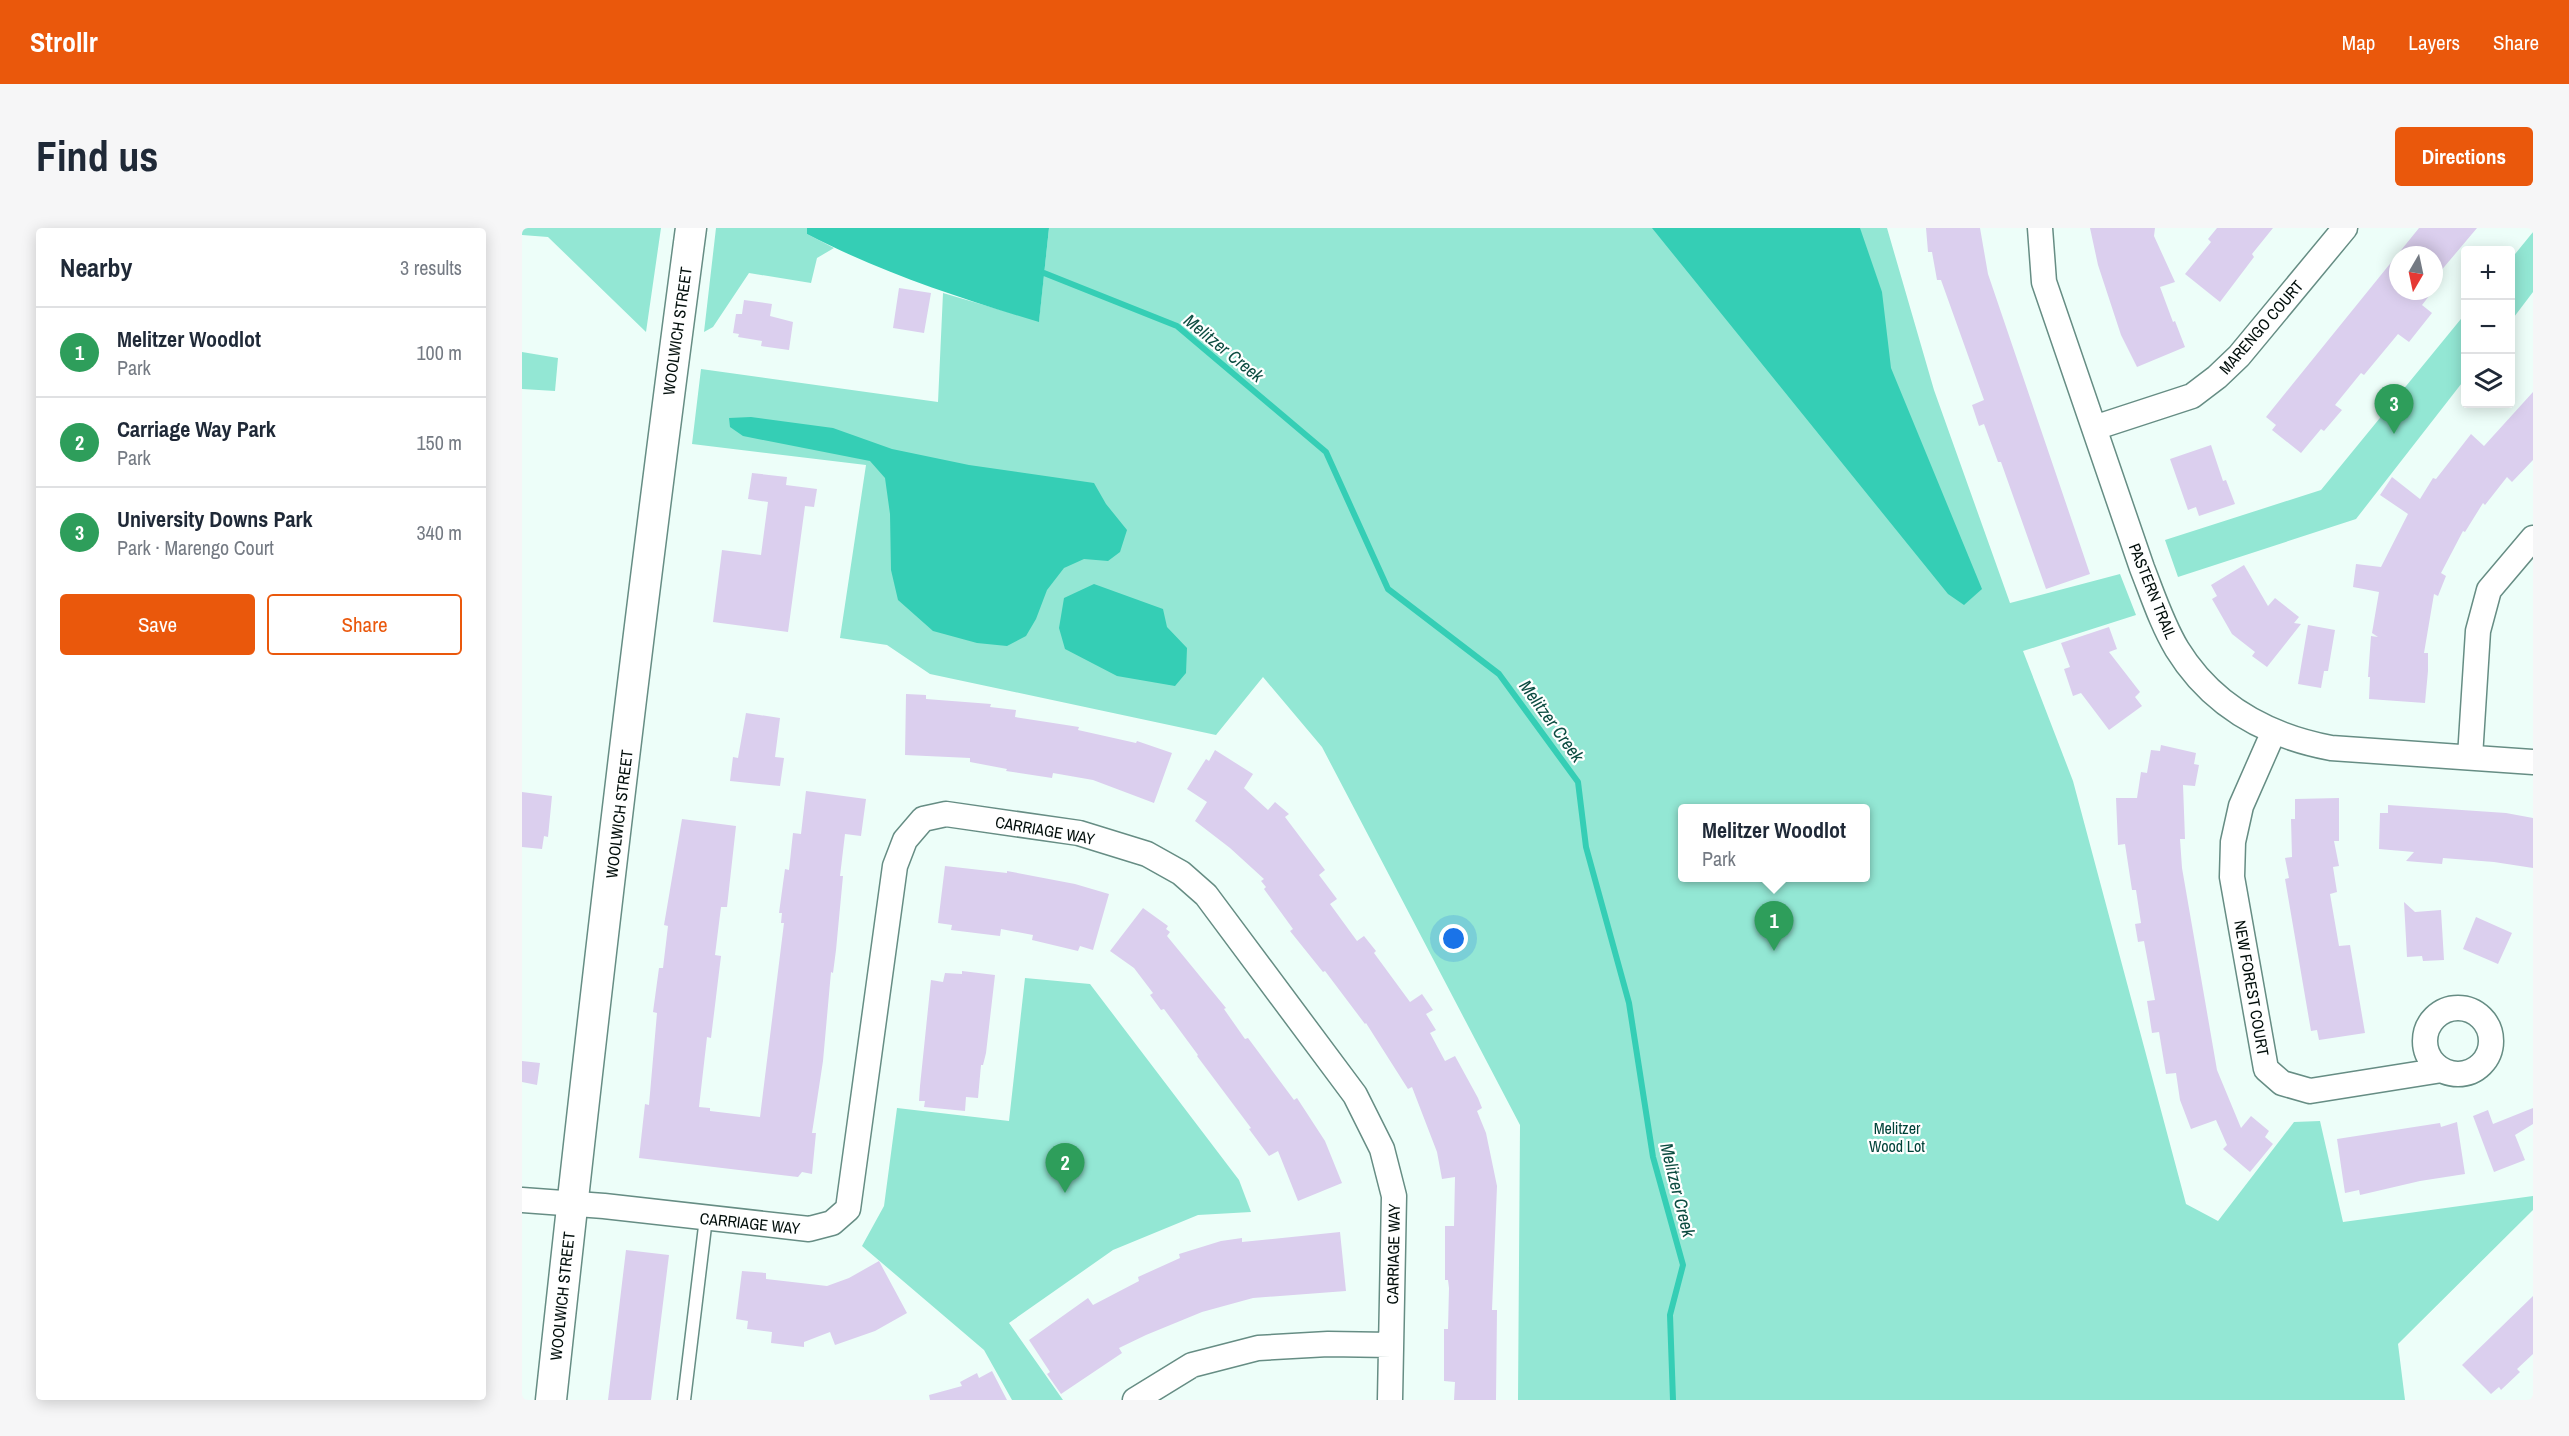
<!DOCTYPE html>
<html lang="en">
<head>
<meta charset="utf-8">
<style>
  :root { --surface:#fff; --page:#f6f6f7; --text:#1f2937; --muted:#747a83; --line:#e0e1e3; --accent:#ea580c }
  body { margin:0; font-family:"Archivo Narrow",sans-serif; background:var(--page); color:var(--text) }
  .controls { position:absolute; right:18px; top:18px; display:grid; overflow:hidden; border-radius:6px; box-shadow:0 3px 15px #0003 }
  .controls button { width:54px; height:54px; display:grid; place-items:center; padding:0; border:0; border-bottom:2px solid var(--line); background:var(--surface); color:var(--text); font:30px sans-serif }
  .compass { position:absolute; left:1867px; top:18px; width:54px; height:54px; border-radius:50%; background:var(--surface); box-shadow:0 3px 15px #0003; rotate:189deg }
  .you { position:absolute; left:932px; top:711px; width:21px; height:21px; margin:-15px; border:4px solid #fff; border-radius:50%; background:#1a73e8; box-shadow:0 0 0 9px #1a73e833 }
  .badge { display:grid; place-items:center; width:39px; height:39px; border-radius:50%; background:var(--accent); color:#fff; font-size:20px; font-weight:700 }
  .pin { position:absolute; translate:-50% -50px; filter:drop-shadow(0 2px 3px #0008) }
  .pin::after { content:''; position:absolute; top:32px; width:21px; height:18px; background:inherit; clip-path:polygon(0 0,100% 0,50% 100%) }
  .popup { position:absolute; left:1156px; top:576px; width:192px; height:78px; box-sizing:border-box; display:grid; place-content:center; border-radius:6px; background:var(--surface); filter:drop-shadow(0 2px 4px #0005); font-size:20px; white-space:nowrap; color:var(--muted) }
  .popup b { font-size:22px; color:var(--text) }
  .popup::after { content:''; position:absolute; left:50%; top:100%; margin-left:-12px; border:12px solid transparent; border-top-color:var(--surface) }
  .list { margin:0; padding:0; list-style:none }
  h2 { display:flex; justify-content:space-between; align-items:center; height:78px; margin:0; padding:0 24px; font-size:26px }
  h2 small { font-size:20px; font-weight:400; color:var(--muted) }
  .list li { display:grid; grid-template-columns:39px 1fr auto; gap:18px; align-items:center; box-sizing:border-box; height:90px; padding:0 24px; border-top:2px solid var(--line) }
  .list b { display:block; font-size:22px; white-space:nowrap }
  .list p { margin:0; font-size:20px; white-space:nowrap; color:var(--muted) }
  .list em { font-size:20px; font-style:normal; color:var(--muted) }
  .actions { display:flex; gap:12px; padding:18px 24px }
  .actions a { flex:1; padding:14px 0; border:2px solid var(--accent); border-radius:6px; text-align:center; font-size:21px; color:var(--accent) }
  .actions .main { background:var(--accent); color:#fff }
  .icon { flex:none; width:33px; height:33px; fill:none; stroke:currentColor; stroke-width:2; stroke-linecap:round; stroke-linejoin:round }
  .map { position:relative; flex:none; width:2011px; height:1172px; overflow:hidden; border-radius:6px }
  header { display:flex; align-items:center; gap:36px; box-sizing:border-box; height:84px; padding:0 30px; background:var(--accent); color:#fff }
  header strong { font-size:28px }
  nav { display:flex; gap:33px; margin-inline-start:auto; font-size:21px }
  .intro { display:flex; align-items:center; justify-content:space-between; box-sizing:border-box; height:144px; padding:0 36px }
  h1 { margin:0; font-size:42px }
  .button { padding:15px 27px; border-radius:6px; background:var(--accent); color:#fff; font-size:21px; font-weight:700 }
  main { display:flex; gap:36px; padding:0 36px }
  aside { flex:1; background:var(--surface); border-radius:6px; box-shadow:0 3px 15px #0003 }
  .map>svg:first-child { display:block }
  .green { fill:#93e7d4; fill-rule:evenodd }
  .water { fill:#35ceb5 }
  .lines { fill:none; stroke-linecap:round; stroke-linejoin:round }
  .stream { stroke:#35ceb5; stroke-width:6 }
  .building { fill:#dbcfee }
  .service-casing { stroke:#668d84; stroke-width:15 }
  .minor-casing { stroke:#668d84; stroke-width:27 }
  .tertiary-casing { stroke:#668d84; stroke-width:33 }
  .service { stroke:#fff; stroke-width:12 }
  .minor { stroke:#fff; stroke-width:24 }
  .tertiary { stroke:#fff; stroke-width:30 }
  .labels { text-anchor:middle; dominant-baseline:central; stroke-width:4.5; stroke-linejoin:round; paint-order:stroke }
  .street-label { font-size:16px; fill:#020e0b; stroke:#fff }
  .park-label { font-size:16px; fill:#004339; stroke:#fff }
  .water-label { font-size:18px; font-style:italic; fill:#0c4c41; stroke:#fff }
</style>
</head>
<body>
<header>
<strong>Strollr</strong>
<nav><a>Map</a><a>Layers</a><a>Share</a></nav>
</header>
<div class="intro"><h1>Find us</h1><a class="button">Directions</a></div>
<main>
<aside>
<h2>Nearby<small>3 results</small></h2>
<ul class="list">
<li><span class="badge" style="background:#2e9e5b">1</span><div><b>Melitzer Woodlot</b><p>Park</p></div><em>100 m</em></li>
<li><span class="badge" style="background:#2e9e5b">2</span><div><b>Carriage Way Park</b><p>Park</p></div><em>150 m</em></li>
<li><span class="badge" style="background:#2e9e5b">3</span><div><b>University Downs Park</b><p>Park · Marengo Court</p></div><em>340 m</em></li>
</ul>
<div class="actions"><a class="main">Save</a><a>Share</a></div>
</aside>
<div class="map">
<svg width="2011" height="1172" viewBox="0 0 2011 1172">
  <rect width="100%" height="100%" fill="#edfef9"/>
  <path class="green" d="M 0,0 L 139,0 L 124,104 L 26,9 L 0,7 Z
    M 194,0 L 285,0 L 285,6 L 312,20 L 295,30 L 289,55 L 227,45 L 191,99 L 182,104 Z
    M 527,0 L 1365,0 L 1412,162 L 1488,375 L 1598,346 L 1614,387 L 1501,423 L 1551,553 L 1664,976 L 1696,993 L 1772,894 L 1798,893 L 1821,994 L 2011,968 L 2011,982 L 1876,1116 L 1883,1172 L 996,1172 L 998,897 L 800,519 L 741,449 L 694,507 L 408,446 L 365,417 L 318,410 L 344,237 L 170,216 L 179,141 L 416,174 L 421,65 L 517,93 ZM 1160,580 L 1344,580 L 1344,650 L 1160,650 Z
    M 2011,4 L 2011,64 L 1989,93 L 1989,31 Z
    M 1943,86 L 1943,151 L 1834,291 L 1656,349 L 1643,312 L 1799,262 Z
    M 0,124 L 36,130 L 33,163 L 0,161 Z
    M 503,750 L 568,756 L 717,952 L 729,984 L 676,987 L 591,1022 L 487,1095 L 541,1172 L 490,1172 L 462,1122 L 340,1018 L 362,978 L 375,880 L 487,893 Z"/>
  <path class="water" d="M 285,0 L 527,0 L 517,94 C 437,70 358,44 285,6 Z
    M 1130,0 L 1338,0 L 1360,64 L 1369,140 L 1460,361 L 1442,377 L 1426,366 Z
    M 229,189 L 311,200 L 370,221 L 447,237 L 572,255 L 584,276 L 605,302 L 598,324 L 586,333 L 562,331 L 542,340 L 525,362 L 514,391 L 504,408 L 485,418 L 455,415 L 411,403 L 376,372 L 369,342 L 368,286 L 363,250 L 348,233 L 221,208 L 208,199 L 207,190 Z
    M 572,356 L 641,381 L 645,399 L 665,420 L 664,445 L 653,458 L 595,448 L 543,421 L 537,400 L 542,370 Z"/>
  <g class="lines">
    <path class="stream" d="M 522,45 L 655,98 L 804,224 L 866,361 L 977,446 L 1056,554 L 1064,619 L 1107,775 L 1131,929 L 1161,1037 L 1148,1087 L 1151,1172"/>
  </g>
  <path class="building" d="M 1404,0 L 1458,0 L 1466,46 L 1568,346 L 1524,361 L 1479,234 L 1476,234 L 1462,196 L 1457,198 L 1450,177 L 1462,172 L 1419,52 L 1415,52 L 1410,24 L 1406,24 Z
    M 1568,0 L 1633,0 L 1632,8 L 1653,54 L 1638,59 L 1651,94 L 1653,93 L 1663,119 L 1615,139 L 1599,107 L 1576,37 Z
    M 1695,0 L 1751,0 L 1730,26 L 1732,29 L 1698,74 L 1663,46 L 1689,14 L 1686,11 Z
    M 1897,0 L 1955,0 L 1912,51 L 1912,27 L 1876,27 L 1876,63 L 1911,63 L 1900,77 L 1910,85 L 1887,114 L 1876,106 L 1842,147 L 1839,145 L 1813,177 L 1820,182 L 1802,203 L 1799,201 L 1779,225 L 1750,202 L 1754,197 L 1744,189 Z
    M 377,60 L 409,65 L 402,105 L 371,100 Z
    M 222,72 L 250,76 L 248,88 L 271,94 L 267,122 L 239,118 L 240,113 L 216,109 L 217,106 L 211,105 L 214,86 L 220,86 Z
    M 2011,164 L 2011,232 L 1990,254 L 1985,249 L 1963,277 L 1961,275 L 1943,304 L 1941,303 L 1919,345 L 1924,348 L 1916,368 L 1912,366 L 1902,425 L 1906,425 L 1906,443 L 1903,475 L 1847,471 L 1848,449 L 1846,449 L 1849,408 L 1856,409 L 1850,405 L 1857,364 L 1831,359 L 1834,336 L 1859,339 L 1886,286 L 1858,267 L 1870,249 L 1898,271 L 1911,250 L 1914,251 L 1949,206 L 1962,218 Z
    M 1689,217 L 1701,253 L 1704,252 L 1713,276 L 1677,288 L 1674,279 L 1666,282 L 1648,231 Z
    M 230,245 L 265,249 L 264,257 L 295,261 L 292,279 L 283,278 L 266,404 L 191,394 L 200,322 L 239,327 L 246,274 L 226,271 Z
    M 1722,337 L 1746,378 L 1753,370 L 1777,389 L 1772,395 L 1779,396 L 1745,439 L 1730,428 L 1733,424 L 1710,406 L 1690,371 L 1695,368 L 1689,357 Z
    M 1786,397 L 1813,402 L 1806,443 L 1802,443 L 1799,460 L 1776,456 Z
    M 1587,399 L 1595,421 L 1587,424 L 1618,464 L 1613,469 L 1620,478 L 1587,502 L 1559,465 L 1551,468 L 1542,441 L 1548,439 L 1539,415 Z
    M 384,466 L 404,467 L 404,471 L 469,476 L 468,479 L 494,482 L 493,489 L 557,499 L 556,502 L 614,515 L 615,513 L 650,525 L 632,575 L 571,552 L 531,545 L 530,550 L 484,543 L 485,541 L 448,534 L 448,530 L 383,527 Z
    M 224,485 L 258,490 L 253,529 L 262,530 L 258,558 L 208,553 L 211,529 L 216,530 Z
    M 1639,517 L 1674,525 L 1672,536 L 1677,537 L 1673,558 L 1661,557 L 1663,611 L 1658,611 L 1660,640 L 1695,842 L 1719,900 L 1729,888 L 1747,903 L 1743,909 L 1751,916 L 1728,944 L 1701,921 L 1705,917 L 1694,892 L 1669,901 L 1658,872 L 1654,845 L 1644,846 L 1637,804 L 1630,805 L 1625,773 L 1633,772 L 1622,713 L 1616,714 L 1613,696 L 1619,695 L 1614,662 L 1610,662 L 1603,616 L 1596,617 L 1594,570 L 1615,570 L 1619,544 L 1625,545 L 1629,522 L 1638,523 Z
    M 693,522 L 731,546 L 722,560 L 746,582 L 753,574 L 767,586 L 763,589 L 803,642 L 797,647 L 815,671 L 808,676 L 835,713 L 842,708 L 854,723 L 852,725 L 888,774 L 900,766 L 911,782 L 904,786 L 914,802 L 908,805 L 923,833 L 933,828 L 956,870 L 960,880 L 955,883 L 964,905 L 975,958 L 970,1082 L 975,1082 L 974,1172 L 932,1172 L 933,1154 L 922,1153 L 922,1101 L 926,1101 L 927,1060 L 926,1052 L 923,1052 L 923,998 L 932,998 L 933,949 L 920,951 L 915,924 L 890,859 L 886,861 L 844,795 L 843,796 L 803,743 L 801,744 L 768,703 L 771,701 L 742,661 L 744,659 L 739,653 L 742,651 L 708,620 L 673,593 L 685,574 L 665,561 L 684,531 L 687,533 Z
    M 284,563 L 344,571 L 339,608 L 323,606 L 318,648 L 321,648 L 314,722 L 311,745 L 309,744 L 301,833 L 290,905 L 294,905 L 290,946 L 280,944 L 276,949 L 117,930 L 123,876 L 127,877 L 135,785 L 131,784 L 137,740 L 141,740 L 146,698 L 142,697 L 160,591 L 214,598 L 205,679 L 199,679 L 193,727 L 199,728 L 189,810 L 185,809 L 177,879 L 188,880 L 188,883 L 238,889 L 262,695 L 259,695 L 260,685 L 257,685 L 263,641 L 267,642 L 271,605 L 279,606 Z
    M 0,564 L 30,568 L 26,609 L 22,608 L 20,621 L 0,619 Z
    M 1817,570 L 1817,613 L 1812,613 L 1817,638 L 1811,639 L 1815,664 L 1808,666 L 1817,718 L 1828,717 L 1843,805 L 1797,812 L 1795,802 L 1789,803 L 1763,651 L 1767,650 L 1763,630 L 1770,629 L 1769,591 L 1773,591 L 1773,571 Z
    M 1866,577 L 1984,585 L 2011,590 L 2011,640 L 1972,634 L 1921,630 L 1920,636 L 1884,633 L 1892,624 L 1857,621 L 1858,585 L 1866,585 Z
    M 423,638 L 485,645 L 485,643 L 553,656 L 587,666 L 571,722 L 558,718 L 556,723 L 510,712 L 511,707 L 479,701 L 478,708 L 429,702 L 430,697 L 416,695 Z
    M 1882,674 L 1893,684 L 1919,682 L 1922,732 L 1901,733 L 1900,728 L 1885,729 Z
    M 621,680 L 646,698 L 644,701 L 648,704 L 645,708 L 704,780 L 702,781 L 723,811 L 726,810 L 772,872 L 775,870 L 803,913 L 820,955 L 776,973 L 756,923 L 747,928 L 727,901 L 729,900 L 675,828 L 676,827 L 642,781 L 639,782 L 628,767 L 631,765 L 612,740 L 588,723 Z
    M 1954,689 L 1990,705 L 1976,736 L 1941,721 Z
    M 440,743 L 473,747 L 464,825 L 461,837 L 459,837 L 456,870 L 444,869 L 443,883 L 402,879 L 403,873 L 397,873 L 398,858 L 409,752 L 421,754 L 423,745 L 440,746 Z
    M 0,833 L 18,835 L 15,857 L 0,854 Z
    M 2011,880 L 2011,896 L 1993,907 L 2003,932 L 1972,944 L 1951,888 L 1966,882 L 1971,896 Z
    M 1935,894 L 1943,946 L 1898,953 L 1838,967 L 1837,962 L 1823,965 L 1815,911 L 1918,895 L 1919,899 Z
    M 818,1004 L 824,1063 L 731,1070 L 680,1084 L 624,1107 L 597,1120 L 600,1125 L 539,1166 L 525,1146 L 528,1144 L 507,1112 L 566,1070 L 571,1077 L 617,1053 L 616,1049 L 658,1030 L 657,1026 L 699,1013 L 720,1010 L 720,1014 Z
    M 104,1022 L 147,1027 L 129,1172 L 86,1172 Z
    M 357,1033 L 385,1085 L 353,1103 L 313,1117 L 308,1104 L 282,1114 L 282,1119 L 249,1115 L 250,1104 L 225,1101 L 226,1093 L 214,1091 L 220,1043 L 244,1045 L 244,1051 L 305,1058 L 327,1050 Z
    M 2011,1068 L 2011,1126 L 1995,1141 L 1998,1144 L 1979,1162 L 1977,1159 L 1969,1166 L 1940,1137 Z
    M 470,1143 L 485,1172 L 408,1172 L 407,1167 L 440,1158 L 438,1154 L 455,1145 L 457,1150 Z"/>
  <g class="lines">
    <defs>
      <path id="service" d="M 162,1172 L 184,990"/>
      <path id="minor" d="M 1518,0 L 1522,54 L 1620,340 C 1631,368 1640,396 1655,421 C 1690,478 1746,508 1809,520 L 2011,534
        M 1572,200 L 1670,168 L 1695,149 L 1717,128 L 1823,0
        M 1752,503 L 1719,578 L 1711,614 L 1710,649 L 1744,841 L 1760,855 L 1788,863 L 1920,842
        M 1948,529 L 1956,403 L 1967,362 L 2011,310
        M1903 813a33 33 0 1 1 66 0a33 33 0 1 1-66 0Z
        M 0,972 L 82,978 L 287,1001 L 310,995 L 326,981 L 373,638 L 383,612 L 401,591 L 424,586 L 557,605 L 625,626 L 659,645 L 684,667 L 833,867 L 860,921 L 872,968 L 868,1172
        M 613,1172 L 670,1137 L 736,1120 L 806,1116 L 869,1117"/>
      <path id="tertiary" d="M 29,1172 C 71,781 117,390 169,0"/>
    </defs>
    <use href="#service" class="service-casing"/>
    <use href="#minor" class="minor-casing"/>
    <use href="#tertiary" class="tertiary-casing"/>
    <use href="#service" class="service"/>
    <use href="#minor" class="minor"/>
    <use href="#tertiary" class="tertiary"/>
  </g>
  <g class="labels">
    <g class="street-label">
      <text transform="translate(1739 99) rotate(-49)">MARENGO COURT</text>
      <text transform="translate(155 103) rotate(-82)">WOOLWICH STREET</text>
      <text transform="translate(1631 363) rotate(68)">PASTERN TRAIL</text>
      <text transform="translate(97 586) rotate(-83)">WOOLWICH STREET</text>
      <text transform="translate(523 602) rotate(10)">CARRIAGE WAY</text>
      <text transform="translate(1730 760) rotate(80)">NEW FOREST COURT</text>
      <text transform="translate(228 995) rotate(6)">CARRIAGE WAY</text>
      <text transform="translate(871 1026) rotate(-89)">CARRIAGE WAY</text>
      <text transform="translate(40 1068) rotate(-84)">WOOLWICH STREET</text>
    </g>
    <g class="park-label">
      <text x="1375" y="900">Melitzer<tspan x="1375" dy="18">Wood Lot</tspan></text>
    </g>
    <g class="water-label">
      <text transform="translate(702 120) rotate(39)">Melitzer Creek</text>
      <text transform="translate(1030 493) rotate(54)">Melitzer Creek</text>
      <text transform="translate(1156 962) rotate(76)">Melitzer Creek</text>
    </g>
  </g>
</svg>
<div class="controls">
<button>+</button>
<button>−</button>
<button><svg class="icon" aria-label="layers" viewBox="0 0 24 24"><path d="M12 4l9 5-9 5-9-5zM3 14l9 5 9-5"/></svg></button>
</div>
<svg class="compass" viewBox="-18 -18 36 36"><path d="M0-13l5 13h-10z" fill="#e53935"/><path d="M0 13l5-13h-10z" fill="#747a83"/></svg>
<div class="you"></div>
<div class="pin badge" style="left:1252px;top:723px;background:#2e9e5b">1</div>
<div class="popup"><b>Melitzer Woodlot</b>Park</div>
<div class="pin badge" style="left:543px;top:965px;background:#2e9e5b">2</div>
<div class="pin badge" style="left:1872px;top:206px;background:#2e9e5b">3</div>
</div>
</main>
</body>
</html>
